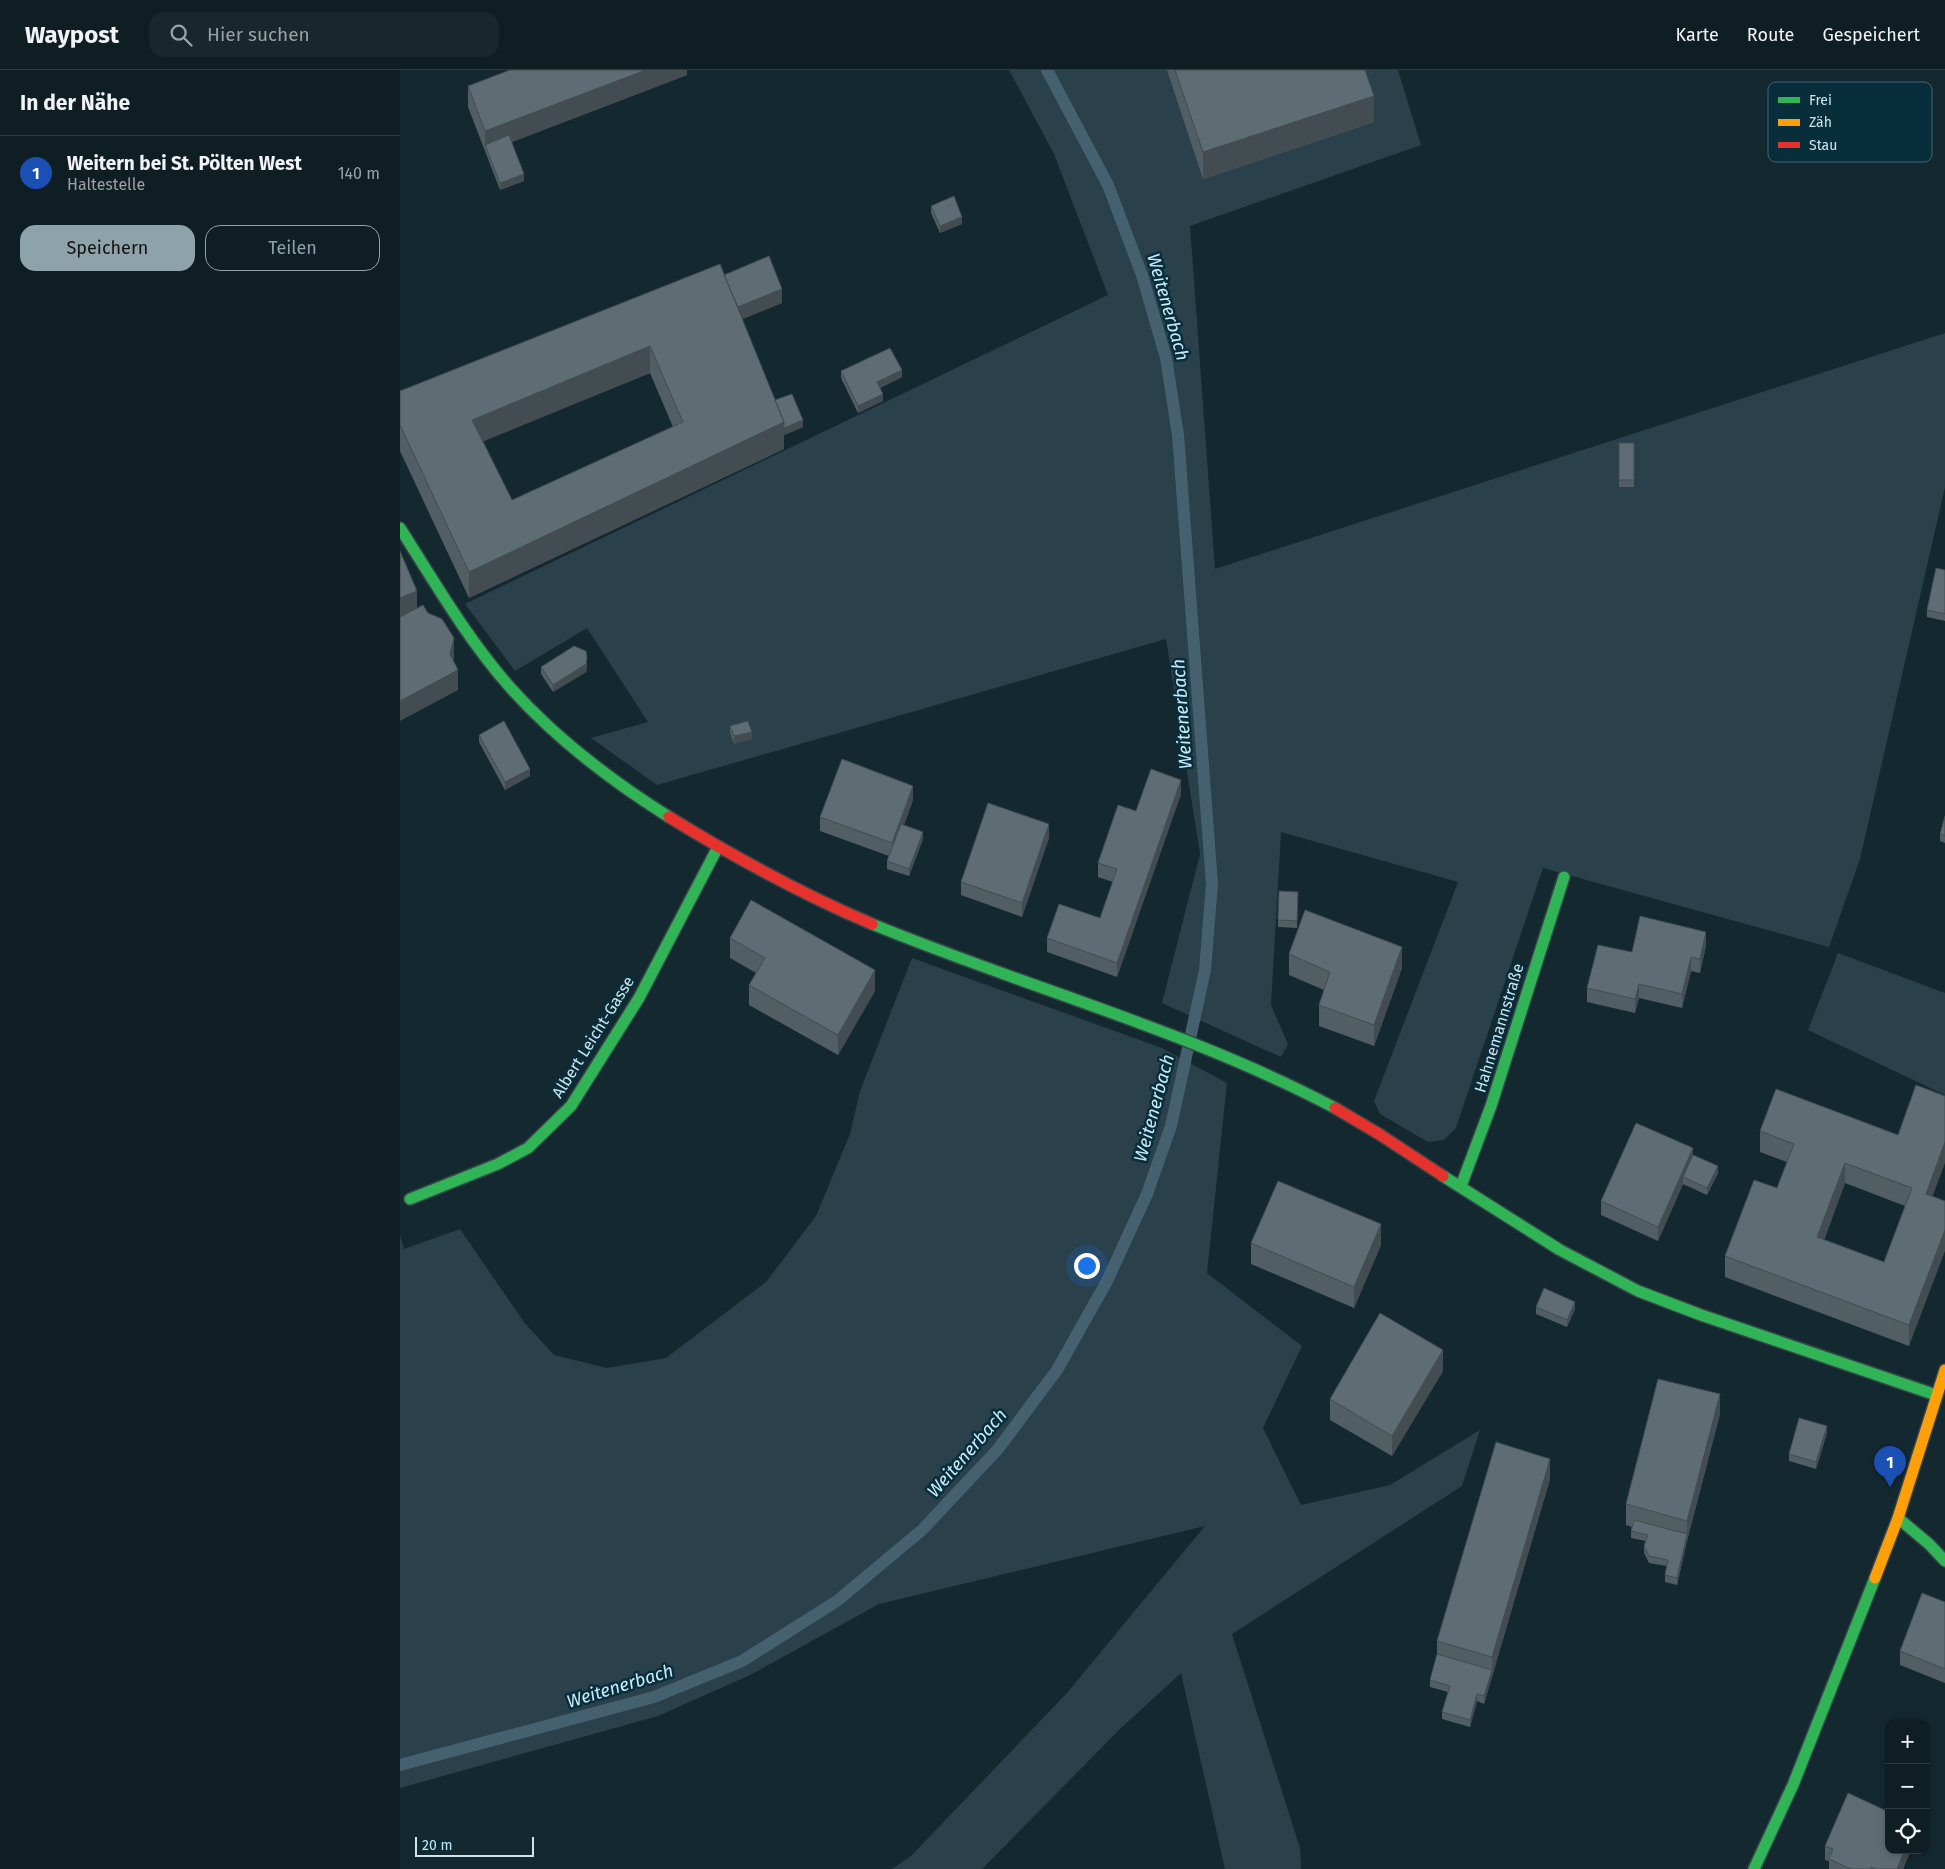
<!DOCTYPE html>
<html lang="de">
<head>
<meta charset="utf-8">
<style>
  :root { --surface:#0f1e23; --page:#18272b; --text:#f1f3f6; --muted:#9ba2a6; --line:#2f3c41; --accent:#8ea2aa }
  body { margin:0; font-family:"Fira Sans",sans-serif; background:var(--page); color:var(--text) }
  .controls { position:absolute; right:15px; bottom:15px; display:grid; overflow:hidden; border-radius:10px; box-shadow:0 2px 8px #0003 }
  .controls button { width:45px; height:45px; display:grid; place-items:center; padding:0; border:0; border-bottom:1px solid var(--line); background:var(--surface); color:var(--text); font:25px sans-serif }
  .scale { position:absolute; left:15px; bottom:12px; width:119px; box-sizing:border-box; padding-left:5px; border:2px solid #d0e4ed; border-top:0; font-size:14px; line-height:18px; white-space:nowrap; color:#d0e4ed; -webkit-text-stroke:4px #082d3b; paint-order:stroke }
  .you { position:absolute; left:686px; top:1195px; width:18px; height:18px; margin:-12px; border:4px solid #fff; border-radius:50%; background:#1a73e8; box-shadow:0 0 0 8px #1a73e833 }
  .badge { display:grid; place-items:center; width:32px; height:32px; border-radius:50%; background:var(--accent); color:#fff; font-size:16px; font-weight:700 }
  .pin { position:absolute; translate:-50% -41px; filter:drop-shadow(0 1px 2px #0008) }
  .pin::after { content:''; position:absolute; top:26px; width:18px; height:15px; background:inherit; clip-path:polygon(0 0,100% 0,50% 100%) }
  .list { margin:0; padding:0; list-style:none }
  h2 { display:flex; justify-content:space-between; align-items:center; height:65px; margin:0; padding:0 20px; font-size:21px }
  h2 small { font-size:16px; font-weight:400; color:var(--muted) }
  .list li { display:grid; grid-template-columns:32px 1fr auto; gap:15px; align-items:center; box-sizing:border-box; height:75px; padding:0 20px; border-top:1px solid var(--line) }
  .list b { display:block; font-size:19px; white-space:nowrap }
  .list p { margin:0; font-size:16px; white-space:nowrap; color:var(--muted) }
  .list em { font-size:16px; font-style:normal; color:var(--muted) }
  .actions { display:flex; gap:10px; padding:15px 20px }
  .actions a { flex:1; padding:11px 0; border:1px solid var(--accent); border-radius:15px; text-align:center; font-size:18px; color:var(--accent) }
  .actions .main { background:var(--accent); color:#111 }
  .icon { flex:none; width:28px; height:28px; fill:none; stroke:currentColor; stroke-width:2; stroke-linecap:round; stroke-linejoin:round }
  .map { position:relative; flex:none; width:1545px; height:1799px; overflow:hidden }
  header { display:flex; align-items:center; gap:30px; box-sizing:border-box; height:70px; padding:0 25px; background:var(--surface); border-bottom:1px solid var(--line) }
  header strong { font-size:24px }
  nav { display:flex; gap:28px; margin-inline-start:auto; font-size:18px }
  .search { width:350px; height:45px; background:var(--page); display:flex; align-items:center; gap:12px; box-sizing:border-box; padding:0 18px; border-radius:15px; color:var(--muted); font-size:19px }
  main { display:flex }
  aside { flex:1; background:var(--surface) }
  .map>svg:first-child { display:block }
  .green { fill:#2a404b }
  .lines { fill:none; stroke-linecap:round; stroke-linejoin:round }
  .stream { stroke:#45616f; stroke-width:12 }
  .fast-casing { stroke:#35454b; stroke-width:14 }
  .slow-casing { stroke:#35454b; stroke-width:14 }
  .jam-casing { stroke:#35454b; stroke-width:14 }
  .fast { stroke:#30b455; stroke-width:11 }
  .slow { stroke:#ff9f0a; stroke-width:11 }
  .jam { stroke:#e5322d; stroke-width:11 }
  .wall { fill:#515e64; fill-rule:evenodd }
  .shaded-wall { fill:#424c51 }
  .building { fill:#5e6d74; stroke:#424c51; fill-rule:evenodd }
  .labels { text-anchor:middle; dominant-baseline:central; stroke-width:5; stroke-linejoin:round; paint-order:stroke }
  .street-label { font-size:16px; fill:#d0e4ed; stroke:#082d3b }
  .water-label { font-size:18px; font-style:italic; fill:#c8ebfb; stroke:#082d3b }
  .key { fill:#082d3b; stroke:#446470; stroke-width:1 }
  .key-label { font-size:14px; fill:#d0e4ed }
</style>
</head>
<body>
<header>
<strong>Waypost</strong>
<div class="search"><svg class="icon" aria-label="search" viewBox="0 0 24 24"><circle cx="10" cy="10" r="6"/><path d="M15 15l6 6"/></svg>Hier suchen</div>
<nav><a>Karte</a><a>Route</a><a>Gespeichert</a></nav>
</header>
<main>
<aside>
<h2>In der Nähe<small></small></h2>
<ul class="list">
<li><span class="badge" style="background:#1a4fb4">1</span><div><b>Weitern bei St. Pölten West</b><p>Haltestelle</p></div><em>140 m</em></li>
</ul>
<div class="actions"><a class="main">Speichern</a><a>Teilen</a></div>
</aside>
<div class="map">
<svg width="1545" height="1799" viewBox="0 0 1545 1799">
  <rect width="100%" height="100%" fill="#14282f"/>
  <path class="green" d="M 609,0 L 998,0 L 1021,75 L 790,156 L 815,499 L 1545,263 L 1545,417 L 1460,789 L 1429,877 L 1143,798 L 1056,1058 L 1044,1070 L 1028,1072 L 980,1044 L 974,1031 L 1058,812 L 881,762 L 871,935 L 888,974 L 881,987 L 762,933 L 800,784 L 766,569 L 257,715 L 191,668 L 248,652 L 187,558 L 115,601 L 65,534 L 708,225 L 654,84 Z
    M 1438,883 L 1545,923 L 1545,1025 L 1408,960 Z
    M 512,888 L 762,978 L 827,1013 L 807,1203 L 902,1276 L 863,1358 L 901,1435 L 990,1415 L 1080,1360 L 1062,1416 L 832,1564 L 900,1778 L 901,1799 L 825,1799 L 781,1603 L 720,1659 L 582,1799 L 492,1799 L 511,1786 L 666,1624 L 805,1456 L 479,1534 L 350,1605 L 258,1646 L 0,1718 L 0,1165 L 4,1179 L 60,1159 L 124,1252 L 154,1285 L 207,1298 L 266,1288 L 366,1212 L 416,1146 L 450,1064 L 460,1021 Z"/>
  <g class="lines">
    <path class="stream" d="M 0,1695 L 254,1627 L 342,1591 L 437,1531 L 522,1460 L 598,1379 L 657,1300 L 707,1211 L 747,1124 L 771,1056 L 805,900 L 812,814 L 778,365 L 766,288 L 742,205 L 708,115 L 647,0"/>
    <defs>
      <path id="fast" d="M 0,458 C 34,511 66,567 108,615 C 154,667 210,710 269,747
        M 472,854 C 625,917 787,960 935,1038
        M 1043,1106 L 1160,1180 L 1238,1221 L 1301,1245 L 1536,1325
        M 1061,1116 L 1091,1036 L 1164,807
        M 10,1129 L 98,1094 L 128,1078 L 171,1036 L 239,928 L 318,777
        M 1498,1448 L 1529,1474 L 1545,1491
        M 1354,1799 L 1393,1715 L 1475,1508"/>
      <path id="slow" d="M 1475,1508 L 1498,1448 L 1545,1300"/>
      <path id="jam" d="M 269,747 C 334,787 402,824 472,854
        M 935,1038 L 979,1064 L 1043,1106"/>
    </defs>
    <use href="#fast" class="fast-casing"/>
    <use href="#slow" class="slow-casing"/>
    <use href="#jam" class="jam-casing"/>
    <use href="#fast" class="fast"/>
    <use href="#slow" class="slow"/>
    <use href="#jam" class="jam"/>
  </g>
  <path class="wall" d="M 287,0 L 287,5 L 112,72 L 124,111 L 100,120 L 68,37 L 68,16 Z
    M 767,0 L 965,0 L 974,52 L 803,109 Z
    M 531,136 L 562,154 L 540,163 L 531,143 Z
    M 382,233 L 342,249 L 375,330 L 403,357 L 384,365 L 384,379 L 69,528 L 0,381 L 0,321 ZM 250,303 L 273,357 L 112,430 L 83,371 Z
    M 441,301 L 502,307 L 480,318 L 483,331 L 458,343 L 441,308 Z
    M 1219,373 L 1234,373 L 1234,417 L 1219,417 Z
    M 1545,500 L 1545,551 L 1527,547 L 1527,540 Z
    M 187,595 L 186,602 L 153,622 L 141,604 L 141,597 Z
    M 330,656 L 352,669 L 334,674 L 330,663 Z
    M 79,665 L 130,706 L 105,720 L 79,672 Z
    M 781,724 L 717,907 L 647,882 L 647,868 L 700,848 L 713,812 L 698,807 L 698,793 L 736,741 Z
    M 513,730 L 504,755 L 523,769 L 509,806 L 487,799 L 487,791 L 489,786 L 420,761 L 420,747 Z
    M 1545,746 L 1545,773 L 1540,771 L 1540,764 Z
    M 649,768 L 622,847 L 561,825 L 561,812 Z
    M 879,821 L 898,822 L 897,858 L 878,857 Z
    M 330,868 L 475,921 L 438,985 L 349,935 L 349,915 L 356,903 L 330,888 Z
    M 1306,876 L 1300,903 L 1291,901 L 1282,938 L 1239,928 L 1235,943 L 1187,932 L 1187,918 L 1232,882 Z
    M 889,884 L 1002,898 L 974,976 L 919,956 L 919,935 L 924,920 L 889,905 Z
    M 1360,1061 L 1533,1126 L 1509,1276 L 1325,1207 L 1325,1186 L 1377,1118 L 1387,1092 L 1360,1082 ZM 1445,1113 L 1505,1136 L 1484,1192 L 1424,1170 Z
    M 1293,1085 L 1318,1103 L 1307,1125 L 1283,1114 L 1258,1171 L 1201,1145 L 1201,1131 Z
    M 851,1173 L 981,1175 L 954,1238 L 851,1194 Z
    M 1136,1237 L 1175,1239 L 1167,1257 L 1136,1244 Z
    M 1043,1301 L 992,1386 L 930,1350 L 930,1329 Z
    M 1320,1344 L 1287,1471 L 1277,1515 L 1265,1512 L 1265,1505 L 1267,1496 L 1249,1493 L 1244,1483 L 1244,1476 L 1246,1471 L 1231,1468 L 1231,1461 L 1232,1457 L 1226,1455 L 1226,1434 Z
    M 1427,1363 L 1416,1399 L 1389,1391 L 1389,1384 Z
    M 1150,1409 L 1084,1634 L 1077,1631 L 1070,1657 L 1042,1649 L 1042,1642 L 1048,1622 L 1030,1617 L 1030,1610 L 1037,1584 L 1037,1571 Z
    M 1545,1532 L 1545,1613 L 1500,1595 L 1500,1581 Z
    M 1425,1776 L 1489,1780 L 1511,1780 L 1503,1799 L 1429,1799 L 1429,1791 L 1425,1790 Z"/>
  <path class="shaded-wall" d="M 246,0 L 287,0 L 287,5 L 88,81 L 85,75 L 85,82 L 85,61 Z
    M 974,26 L 974,52 L 803,109 L 803,82 Z
    M 124,104 L 124,111 L 100,120 L 100,113 Z
    M 562,147 L 562,154 L 540,163 L 540,156 Z
    M 382,219 L 382,233 L 333,253 L 333,239 Z
    M 250,276 L 250,303 L 72,376 L 72,350 Z
    M 502,300 L 502,307 L 477,319 L 477,312 Z
    M 483,324 L 483,331 L 458,343 L 458,336 Z
    M 403,350 L 403,357 L 384,365 L 384,379 L 69,528 L 69,502 L 384,352 Z
    M 17,521 L 17,548 L 0,555 L 0,528 Z
    M 54,568 L 54,588 L 50,604 L 58,600 L 58,620 L 0,651 L 0,631 L 50,584 Z
    M 187,588 L 187,595 L 186,602 L 153,622 L 153,615 Z
    M 352,662 L 352,669 L 334,674 L 334,666 Z
    M 130,699 L 130,706 L 105,720 L 105,712 Z
    M 781,710 L 781,724 L 717,907 L 717,893 Z
    M 513,716 L 513,730 L 492,787 L 492,773 Z
    M 649,754 L 649,768 L 622,847 L 622,833 Z
    M 523,762 L 523,769 L 509,806 L 509,799 Z
    M 1306,862 L 1306,876 L 1300,903 L 1300,889 Z
    M 1002,877 L 1002,898 L 974,976 L 974,955 Z
    M 1291,887 L 1291,901 L 1282,938 L 1282,924 Z
    M 475,900 L 475,921 L 438,985 L 438,965 Z
    M 1239,914 L 1239,928 L 1235,943 L 1235,929 Z
    M 1545,1072 L 1545,1093 L 1526,1144 L 1526,1124 Z
    M 1293,1078 L 1293,1092 L 1283,1107 L 1283,1114 L 1258,1171 L 1258,1157 Z
    M 1445,1093 L 1445,1113 L 1417,1187 L 1417,1167 Z
    M 1318,1096 L 1318,1103 L 1307,1125 L 1307,1118 Z
    M 981,1154 L 981,1175 L 954,1238 L 954,1217 Z
    M 1545,1160 L 1545,1181 L 1509,1276 L 1509,1255 Z
    M 1175,1232 L 1175,1239 L 1167,1257 L 1167,1250 Z
    M 1043,1280 L 1043,1301 L 992,1386 L 992,1366 Z
    M 1320,1324 L 1320,1344 L 1287,1471 L 1277,1515 L 1277,1508 L 1287,1464 L 1287,1451 Z
    M 1427,1356 L 1427,1363 L 1416,1399 L 1416,1392 Z
    M 1150,1389 L 1150,1409 L 1084,1634 L 1084,1626 L 1092,1600 L 1092,1587 Z
    M 1077,1624 L 1077,1631 L 1070,1657 L 1070,1650 Z
    M 1505,1780 L 1511,1780 L 1503,1799 L 1497,1799 Z"/>
  <path class="building" d="M 110,0 L 246,0 L 85,61 L 68,16 Z
    M 775,0 L 965,0 L 974,26 L 803,82 Z
    M 109,65 L 124,104 L 100,113 L 85,75 Z
    M 554,126 L 562,147 L 540,156 L 531,136 Z
    M 369,186 L 382,219 L 338,237 L 324,205 Z
    M 320,194 L 384,352 L 69,502 L 0,355 L 0,321 ZM 250,276 L 283,352 L 112,430 L 72,350 Z
    M 490,278 L 502,300 L 477,312 L 483,324 L 458,336 L 441,301 Z
    M 392,324 L 403,350 L 384,358 L 384,352 L 375,330 Z
    M 1219,373 L 1234,373 L 1234,410 L 1219,410 Z
    M 0,481 L 17,521 L 0,528 Z
    M 1536,498 L 1545,500 L 1545,544 L 1527,540 Z
    M 23,535 L 28,543 L 42,549 L 54,568 L 50,584 L 58,600 L 0,631 L 0,547 Z
    M 174,576 L 186,581 L 187,588 L 186,594 L 153,615 L 141,597 Z
    M 104,651 L 130,699 L 105,712 L 79,665 Z
    M 348,651 L 352,662 L 334,666 L 330,656 Z
    M 442,689 L 513,716 L 492,773 L 420,747 Z
    M 751,699 L 781,710 L 717,893 L 647,868 L 659,834 L 700,848 L 717,799 L 698,793 L 718,735 L 736,741 Z
    M 588,733 L 649,754 L 622,833 L 561,812 Z
    M 1545,746 L 1545,766 L 1540,764 Z
    M 501,754 L 523,762 L 509,799 L 487,791 Z
    M 879,821 L 898,822 L 897,851 L 878,850 Z
    M 351,830 L 475,900 L 438,965 L 349,915 L 365,888 L 330,868 Z
    M 905,840 L 1002,877 L 974,955 L 919,935 L 930,902 L 889,884 Z
    M 1240,846 L 1306,862 L 1300,889 L 1291,887 L 1282,924 L 1239,914 L 1235,929 L 1187,918 L 1198,875 L 1232,882 Z
    M 1516,1015 L 1545,1026 L 1545,1072 L 1526,1124 L 1545,1131 L 1545,1160 L 1509,1255 L 1325,1186 L 1354,1110 L 1377,1118 L 1394,1074 L 1360,1061 L 1376,1019 L 1498,1065 ZM 1445,1093 L 1512,1118 L 1484,1192 L 1417,1167 Z
    M 1236,1053 L 1293,1078 L 1258,1157 L 1201,1131 Z
    M 1293,1085 L 1318,1096 L 1307,1118 L 1283,1107 Z
    M 878,1111 L 981,1154 L 954,1217 L 851,1173 Z
    M 1144,1218 L 1175,1232 L 1167,1250 L 1136,1237 Z
    M 980,1243 L 1043,1280 L 992,1366 L 930,1329 Z
    M 1258,1309 L 1320,1324 L 1287,1451 L 1226,1434 Z
    M 1399,1348 L 1427,1356 L 1416,1392 L 1389,1384 Z
    M 1096,1372 L 1150,1389 L 1092,1587 L 1037,1571 Z
    M 1234,1450 L 1287,1464 L 1277,1508 L 1265,1505 L 1268,1490 L 1249,1486 L 1244,1476 L 1248,1465 L 1231,1461 Z
    M 1522,1523 L 1545,1532 L 1545,1599 L 1500,1581 Z
    M 1037,1584 L 1092,1600 L 1084,1626 L 1077,1624 L 1070,1650 L 1042,1642 L 1050,1616 L 1030,1610 Z
    M 1448,1723 L 1489,1742 L 1489,1780 L 1505,1780 L 1497,1799 L 1475,1799 L 1471,1797 L 1470,1799 L 1451,1799 L 1429,1789 L 1433,1779 L 1425,1776 Z"/>
  <g class="labels">
    <g class="street-label">
      <text transform="translate(1099 958) rotate(-73)">Hahnemannstraße</text>
      <text transform="translate(193 967) rotate(-58)">Albert Leicht-Gasse</text>
    </g>
    <g class="water-label">
      <text transform="translate(768 237) rotate(74)">Weitenerbach</text>
      <text transform="translate(782 644) rotate(-94)">Weitenerbach</text>
      <text transform="translate(754 1038) rotate(-75)">Weitenerbach</text>
      <text transform="translate(567 1383) rotate(-49)">Weitenerbach</text>
      <text transform="translate(220 1616) rotate(-17)">Weitenerbach</text>
    </g>
  </g>
  <rect x="1368" y="12" width="164" height="80" rx="8" class="key"/>
  <rect x="1378" y="27" width="22" height="6" fill="#30b455"/>
  <rect x="1378" y="49" width="22" height="7" fill="#ff9f0a"/>
  <rect x="1378" y="72" width="22" height="6" fill="#e5322d"/>
  <g class="key-label">
    <text x="1409" y="35">Frei</text>
    <text x="1409" y="57">Zäh</text>
    <text x="1409" y="80">Stau</text>
  </g>
</svg>
<div class="controls">
<button>+</button>
<button>−</button>
<button><svg class="icon" aria-label="locate" viewBox="0 0 24 24"><circle cx="12" cy="12" r="6"/><path d="M12 2v4M12 18v4M2 12h4M18 12h4"/></svg></button>
</div>
<div class="scale">20 m</div>
<div class="you"></div>
<div class="pin badge" style="left:1490px;top:1417px;background:#1a4fb4">1</div>
</div>
</main>
</body>
</html>
